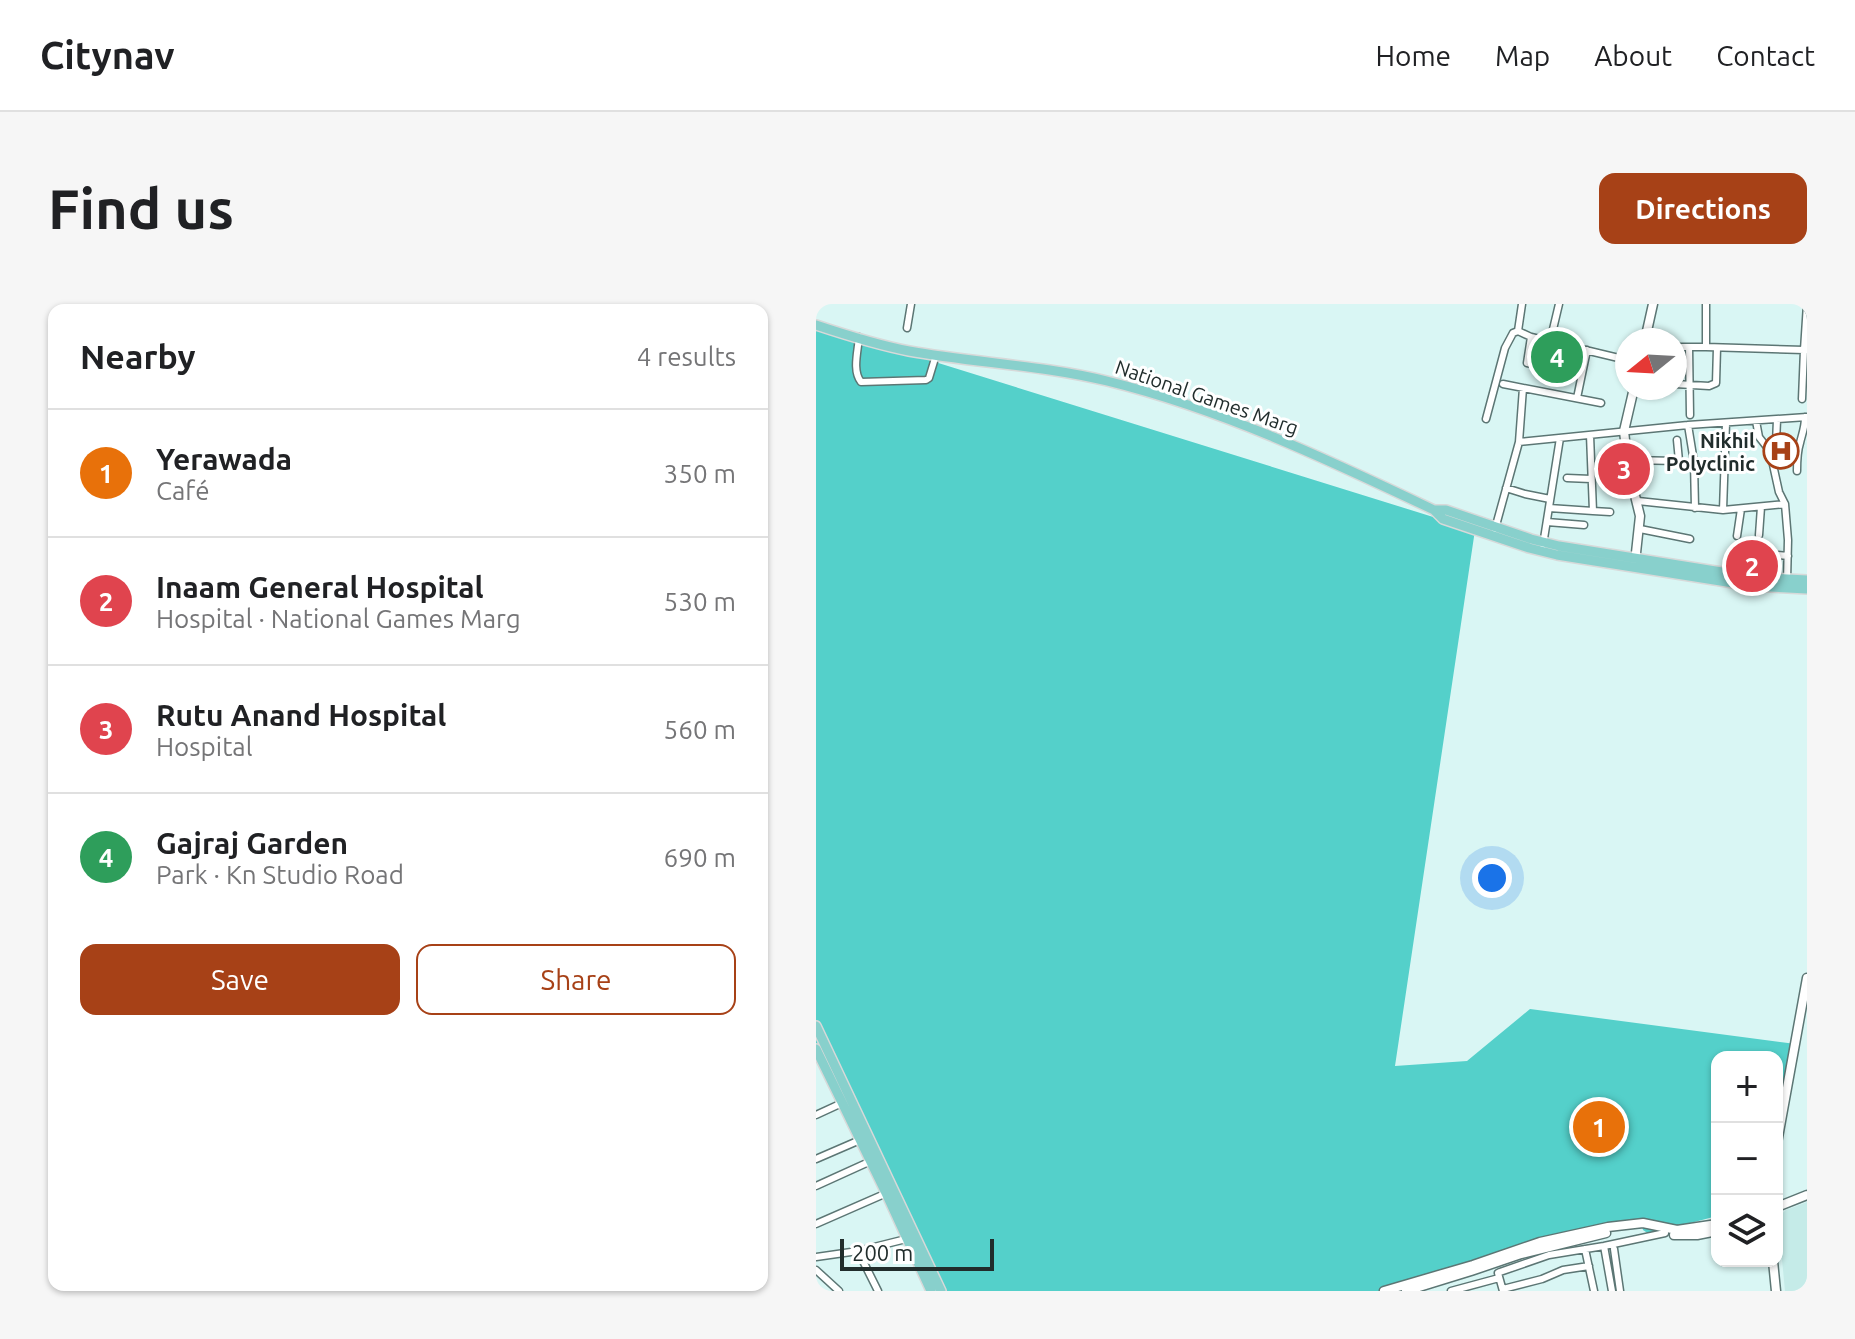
<!DOCTYPE html>
<html lang="en">
<head>
<meta charset="utf-8">
<style>
  :root { --surface:#fff; --page:#f6f6f6; --text:#202124; --muted:#757577; --line:#e0e0e0; --accent:#a74117 }
  body { margin:0; font-family:Ubuntu,sans-serif; background:var(--page); color:var(--text) }
  .controls { position:absolute; right:24px; bottom:24px; display:grid; overflow:hidden; border-radius:16px; box-shadow:0 2px 6px #0004 }
  .controls button { width:72px; height:72px; display:grid; place-items:center; padding:0; border:0; border-bottom:2px solid var(--line); background:var(--surface); color:var(--text); font:40px sans-serif }
  .compass { position:absolute; left:799px; top:24px; width:72px; height:72px; border-radius:50%; background:var(--surface); box-shadow:0 2px 6px #0004; rotate:252deg }
  .scale { position:absolute; left:24px; bottom:20px; width:154px; box-sizing:border-box; padding-left:8px; border:4px solid #212d2c; border-top:0; font-size:22px; line-height:28px; white-space:nowrap; color:#212d2c; -webkit-text-stroke:6px #fff; paint-order:stroke }
  .you { position:absolute; left:676px; top:574px; width:28px; height:28px; margin:-20px; border:6px solid #fff; border-radius:50%; background:#1a73e8; box-shadow:0 0 0 12px #1a73e833 }
  .badge { display:grid; place-items:center; width:52px; height:52px; border-radius:50%; background:var(--accent); color:#fff; font-size:26px; font-weight:700 }
  .pin { position:absolute; translate:-50% -50%; border:4px solid #fff; box-shadow:0 2px 8px #0006 }
  .list { margin:0; padding:0; list-style:none }
  h2 { display:flex; justify-content:space-between; align-items:center; height:104px; margin:0; padding:0 32px; font-size:34px }
  h2 small { font-size:26px; font-weight:400; color:var(--muted) }
  .list li { display:grid; grid-template-columns:52px 1fr auto; gap:24px; align-items:center; box-sizing:border-box; height:128px; padding:0 32px; border-top:2px solid var(--line) }
  .list b { display:block; font-size:30px; white-space:nowrap }
  .list p { margin:0; font-size:26px; white-space:nowrap; color:var(--muted) }
  .list em { font-size:26px; font-style:normal; color:var(--muted) }
  .actions { display:flex; gap:16px; padding:24px 32px }
  .actions a { flex:1; padding:18px 0; border:2px solid var(--accent); border-radius:16px; text-align:center; font-size:28px; color:var(--accent) }
  .actions .main { background:var(--accent); color:#fff }
  .icon { flex:none; width:44px; height:44px; fill:none; stroke:currentColor; stroke-width:2; stroke-linecap:round; stroke-linejoin:round }
  .map { position:relative; flex:none; width:991px; height:987px; overflow:hidden; border-radius:16px }
  header { display:flex; align-items:center; gap:48px; box-sizing:border-box; height:112px; padding:0 40px; background:var(--surface); border-bottom:2px solid var(--line) }
  header strong { font-size:38px }
  nav { display:flex; gap:44px; margin-inline-start:auto; font-size:28px }
  .intro { display:flex; align-items:center; justify-content:space-between; box-sizing:border-box; height:192px; padding:0 48px }
  h1 { margin:0; font-size:56px }
  .button { padding:20px 36px; border-radius:16px; background:var(--accent); color:#fff; font-size:28px; font-weight:700 }
  main { display:flex; gap:48px; padding:0 48px }
  aside { flex:1; background:var(--surface); border-radius:16px; box-shadow:0 2px 6px #0004 }
  .map>svg:first-child { display:block }
  .built { fill:#c5ebe8 }
  .green { fill:#a1e9e4 }
  .forest { fill:#54d0ca }
  .lines { fill:none; stroke-linecap:round; stroke-linejoin:round }
  .street-casing { stroke:#5c7674; stroke-width:9 }
  .secondary-casing { stroke:#5c7674; stroke-width:11 }
  .primary-casing { stroke:#d7d9d9; stroke-width:12 }
  .street { stroke:#fff; stroke-width:6 }
  .secondary { stroke:#fff; stroke-width:8 }
  .primary { stroke:#88d0cc; stroke-width:9 }
  .labels { text-anchor:middle; dominant-baseline:central; stroke-width:6; stroke-linejoin:round; paint-order:stroke }
  .street-label { font-size:20px; fill:#212d2c; stroke:#fff }
  .poi-label { font-size:20px; font-weight:bold; fill:#212d2c; stroke:#fff; text-anchor:end }
</style>
</head>
<body>
<header>
<strong>Citynav</strong>
<nav><a>Home</a><a>Map</a><a>About</a><a>Contact</a></nav>
</header>
<div class="intro"><h1>Find us</h1><a class="button">Directions</a></div>
<main>
<aside>
<h2>Nearby<small>4 results</small></h2>
<ul class="list">
<li><span class="badge" style="background:#e8710a">1</span><div><b>Yerawada</b><p>Café</p></div><em>350 m</em></li>
<li><span class="badge" style="background:#e0444e">2</span><div><b>Inaam General Hospital</b><p>Hospital · National Games Marg</p></div><em>530 m</em></li>
<li><span class="badge" style="background:#e0444e">3</span><div><b>Rutu Anand Hospital</b><p>Hospital</p></div><em>560 m</em></li>
<li><span class="badge" style="background:#2e9e5b">4</span><div><b>Gajraj Garden</b><p>Park · Kn Studio Road</p></div><em>690 m</em></li>
</ul>
<div class="actions"><a class="main">Save</a><a>Share</a></div>
</aside>
<div class="map">
<svg width="991" height="987" viewBox="0 0 991 987">
  <rect width="100%" height="100%" fill="#d9f6f4"/>
  <path class="built" d="M 991,898 L 991,987 L 969,987 L 962,913 L 970,906 Z"/>
  <path class="green" d="M 715,33 L 771,46 L 766,69 L 711,59 Z"/>
  <path class="forest" d="M 0,21 L 659,226 L 579,762 L 651,757 L 714,705 L 980,740 L 961,856 L 961,753 L 901,753 L 901,912 L 833,930 L 827,926 L 826,921 L 773,926 L 593,987 L 119,987 L 0,751 Z"/>
  <g class="lines">
    <defs>
      <path id="street" d="M 890,0 L 890,43 L 988,46 L 991,0
        M 91,24 L 95,0
        M 702,27 L 715,33 L 811,56
        M 43,33 C 42,47 36,67 45,78 L 110,76 L 113,74 L 120,51
        M 715,33 L 711,59 L 766,69
        M 734,38 L 743,0
        M 859,43 L 890,43
        M 873,43 L 874,111
        M 687,80 L 785,99
        M 859,80 L 893,82 L 900,79 L 901,44
        M 761,94 L 771,46
        M 986,95 L 988,46 L 991,46
        M 670,115 L 689,44 L 697,29 L 702,27 L 706,0
        M 940,117 L 943,133 L 954,147 L 963,188 L 969,200
        M 872,121 L 878,158 L 879,204
        M 703,138 L 707,84
        M 954,147 L 960,139 L 961,116
        M 811,156 L 863,157 L 861,136
        M 981,167 C 981,158 981,148 984,139 C 986,130 989,124 989,113
        M 751,174 L 775,175
        M 690,184 L 709,190 L 734,195
        M 822,197 L 907,206 L 969,200 L 972,236 L 971,277
        M 733,204 L 777,207 L 774,131
        M 907,206 L 910,119
        M 777,207 L 794,208
        M 731,218 L 768,221
        M 679,225 L 703,138 L 872,121 L 991,113
        M 824,225 L 874,235
        M 943,231 L 945,203
        M 921,232 L 925,205
        M 727,241 L 744,134
        M 921,247 L 972,252
        M 0,811 L 26,799
        M 0,855 L 44,836
        M 0,882 L 55,857
        M 0,920 L 73,888
        M 788,942 L 796,987
        M 769,945 L 778,987
        M 798,945 L 804,987
        M 42,947 L 62,987
        M 0,953 L 42,947 L 90,935
        M 0,966 L 23,987
        M 687,985 L 726,975 L 747,966 L 773,962
        M 635,987 L 683,974
        M 687,987 L 682,969 L 684,968 L 733,951 L 788,942 L 849,929"/>
      <path id="secondary" d="M 829,36 L 837,0
        M 818,84 L 808,127 L 812,163 L 824,212 L 819,258
        M 961,839 L 991,674
        M 961,903 L 991,891
        M 858,931 L 881,931 L 901,927
        M 957,957 L 960,987
        M 568,987 L 657,961 L 724,938 L 792,923 L 827,919 L 861,926 L 901,920
        M 590,987 L 655,967 L 705,950 L 790,929"/>
      <path id="primary" d="M 0,21 C 30,31 62,41 93,47 C 159,59 226,61 291,77 C 405,105 513,156 618,206 L 627,215 L 713,244 L 741,251 L 936,282 L 991,285
        M 618,206 L 630,206 L 715,235 L 743,242 L 937,273 L 991,276
        M 0,722 L 125,987
        M 0,745 L 70,889 L 115,987"/>
    </defs>
    <use href="#street" class="street-casing"/>
    <use href="#secondary" class="secondary-casing"/>
    <use href="#primary" class="primary-casing"/>
    <use href="#street" class="street"/>
    <use href="#secondary" class="secondary"/>
    <use href="#primary" class="primary"/>
  </g>
  <defs>
    <symbol id="hospital-ring" viewBox="-11 -11 22 22"><circle r="9.5" fill="#fff" stroke="#a74117" stroke-width="1.5"/><path d="M-5-5h3v3.5h4V-5h3V5h-3V1.5h-4V5h-3Z" fill="#a74117"/></symbol>
  </defs>
  <g fill-rule="evenodd">
    <use href="#hospital-ring" x="945" y="127" width="40" height="40"/>
  </g>
  <g class="labels">
    <g class="street-label">
      <text transform="translate(391 93) rotate(19)">National Games Marg</text>
    </g>
    <g class="poi-label">
      <text x="939" y="136">Nikhil<tspan x="939" dy="23">Polyclinic</tspan></text>
    </g>
  </g>
</svg>
<div class="controls">
<button>+</button>
<button>−</button>
<button><svg class="icon" aria-label="layers" viewBox="0 0 24 24"><path d="M12 4l9 5-9 5-9-5zM3 14l9 5 9-5"/></svg></button>
</div>
<svg class="compass" viewBox="-18 -18 36 36"><path d="M0-13l5 13h-10z" fill="#e53935"/><path d="M0 13l5-13h-10z" fill="#757577"/></svg>
<div class="scale">200 m</div>
<div class="you"></div>
<div class="pin badge" style="left:783px;top:823px;background:#e8710a">1</div>
<div class="pin badge" style="left:936px;top:262px;background:#e0444e">2</div>
<div class="pin badge" style="left:808px;top:165px;background:#e0444e">3</div>
<div class="pin badge" style="left:741px;top:53px;background:#2e9e5b">4</div>
</div>
</main>
</body>
</html>
